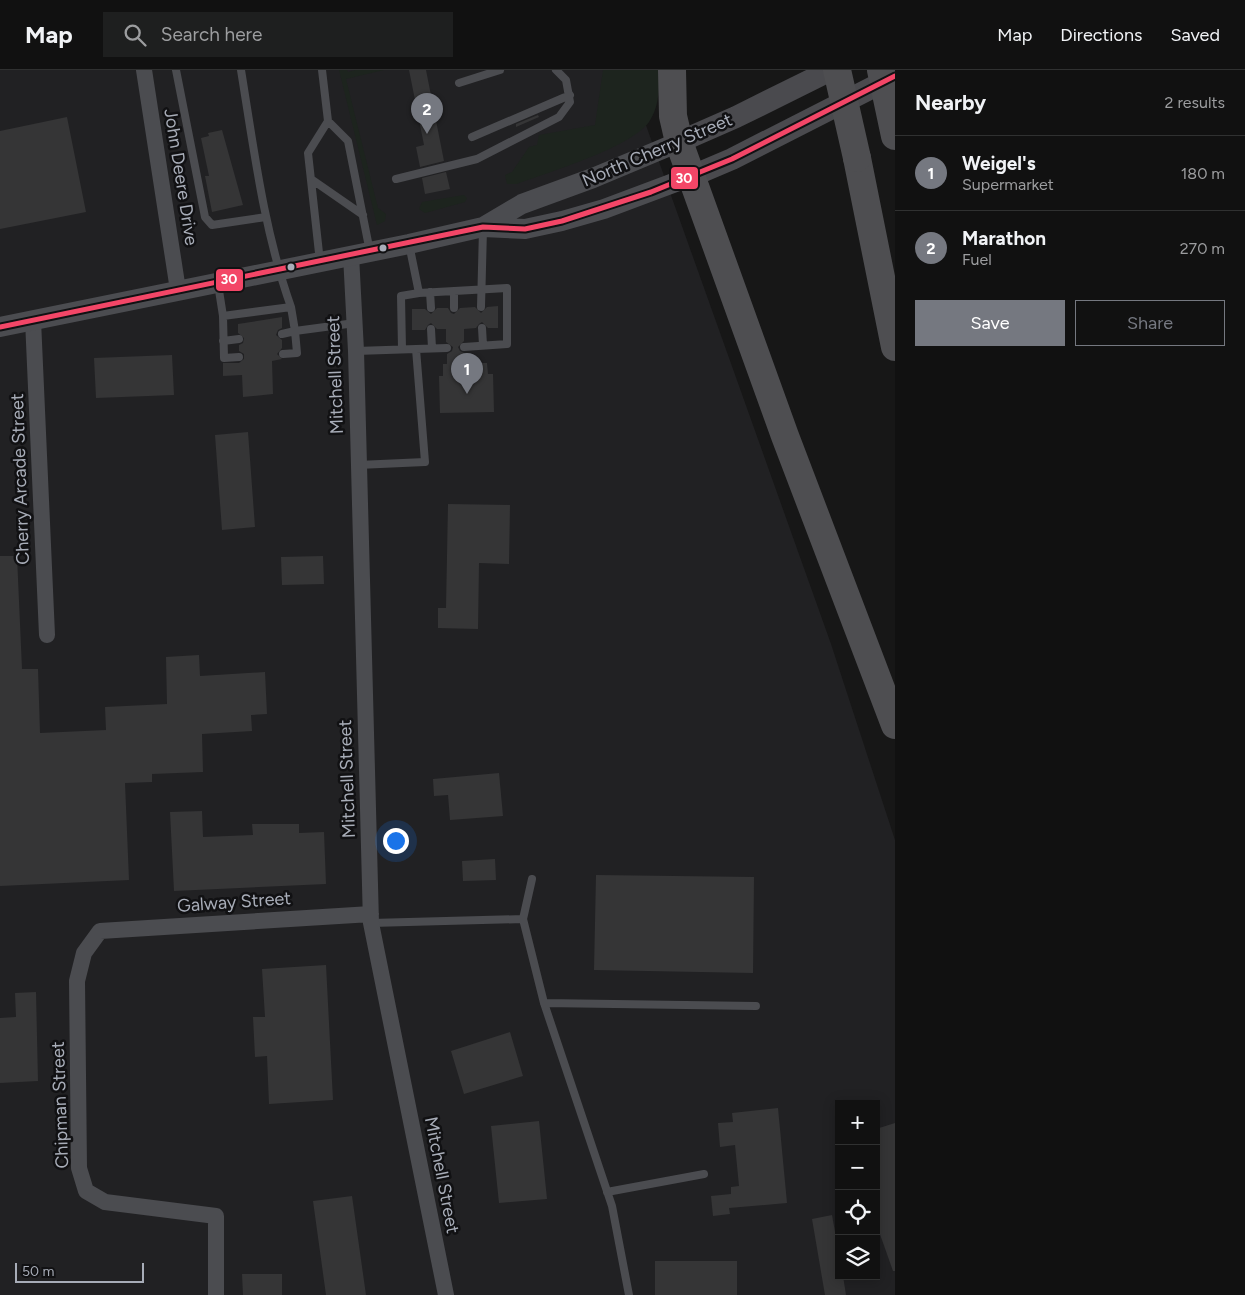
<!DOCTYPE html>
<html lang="en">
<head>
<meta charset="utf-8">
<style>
  :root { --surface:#111; --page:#1e1f1f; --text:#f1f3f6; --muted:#9c9d9f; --line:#303131; --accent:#757880 }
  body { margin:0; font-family:Figtree,sans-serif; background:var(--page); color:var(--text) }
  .controls { position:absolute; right:15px; bottom:15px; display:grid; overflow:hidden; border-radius:0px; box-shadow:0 2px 12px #0003 }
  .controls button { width:45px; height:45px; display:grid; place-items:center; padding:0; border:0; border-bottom:1px solid var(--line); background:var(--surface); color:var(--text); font:25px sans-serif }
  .scale { position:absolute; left:15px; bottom:12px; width:129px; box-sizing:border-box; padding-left:5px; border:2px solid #a8adb8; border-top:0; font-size:14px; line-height:18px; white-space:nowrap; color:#a8adb8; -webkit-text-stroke:4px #111113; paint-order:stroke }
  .you { position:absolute; left:395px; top:770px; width:18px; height:18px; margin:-12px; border:4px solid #fff; border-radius:50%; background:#1a73e8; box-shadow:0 0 0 8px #1a73e833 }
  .badge { display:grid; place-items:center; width:32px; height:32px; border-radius:50%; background:var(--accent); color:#fff; font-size:16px; font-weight:700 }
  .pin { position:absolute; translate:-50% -41px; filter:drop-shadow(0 1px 2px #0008) }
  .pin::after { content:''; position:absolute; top:26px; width:18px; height:15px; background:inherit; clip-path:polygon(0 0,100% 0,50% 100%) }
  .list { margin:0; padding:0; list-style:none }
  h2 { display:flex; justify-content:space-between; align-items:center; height:65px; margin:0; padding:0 20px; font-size:21px }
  h2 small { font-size:16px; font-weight:400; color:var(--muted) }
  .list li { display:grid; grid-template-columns:32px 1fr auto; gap:15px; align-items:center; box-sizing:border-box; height:75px; padding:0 20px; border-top:1px solid var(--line) }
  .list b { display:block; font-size:19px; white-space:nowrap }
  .list p { margin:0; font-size:16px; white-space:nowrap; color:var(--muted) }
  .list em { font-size:16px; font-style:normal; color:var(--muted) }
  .actions { display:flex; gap:10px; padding:15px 20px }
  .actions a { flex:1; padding:11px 0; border:1px solid var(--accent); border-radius:0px; text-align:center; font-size:18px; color:var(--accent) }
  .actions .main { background:var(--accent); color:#fff }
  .icon { flex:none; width:28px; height:28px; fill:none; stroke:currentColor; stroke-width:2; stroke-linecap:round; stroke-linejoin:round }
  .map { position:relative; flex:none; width:895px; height:1225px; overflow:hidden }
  header { display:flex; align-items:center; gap:30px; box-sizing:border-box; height:70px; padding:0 25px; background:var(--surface); border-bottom:1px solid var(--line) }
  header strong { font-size:24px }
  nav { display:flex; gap:28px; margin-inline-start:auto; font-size:18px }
  .search { width:350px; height:45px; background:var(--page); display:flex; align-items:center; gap:12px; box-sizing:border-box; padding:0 18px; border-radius:0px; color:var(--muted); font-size:19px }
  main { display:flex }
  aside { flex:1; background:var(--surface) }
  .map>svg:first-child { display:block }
  .built { fill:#212123; fill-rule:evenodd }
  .green { fill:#1d241e }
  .building { fill:#353536 }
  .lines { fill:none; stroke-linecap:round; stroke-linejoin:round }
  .service { stroke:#4b4c50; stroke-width:8 }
  .minor { stroke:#4b4c50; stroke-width:16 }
  .tertiary { stroke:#4b4c50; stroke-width:20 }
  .secondary { stroke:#4a4a4e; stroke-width:22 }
  .motorway { stroke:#4e4e51; stroke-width:28 }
  .motorway-bridge { stroke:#4e4e51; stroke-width:28 }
  .bus-1-casing { stroke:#111113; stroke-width:9 }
  .bus-1 { stroke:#f34667; stroke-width:5 }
  .bus-dot { fill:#a8adb8; stroke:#111113; stroke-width:2 }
  .labels { text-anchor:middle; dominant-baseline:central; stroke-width:5; stroke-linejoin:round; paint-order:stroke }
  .street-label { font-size:18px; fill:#a8adb8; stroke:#111113 }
  .line-badge { stroke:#111113; stroke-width:2 }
  .badge-label { font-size:14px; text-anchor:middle; font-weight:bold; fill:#fff }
</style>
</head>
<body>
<header>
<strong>Map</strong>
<div class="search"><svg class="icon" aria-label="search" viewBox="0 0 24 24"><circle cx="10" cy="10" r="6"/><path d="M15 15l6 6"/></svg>Search here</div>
<nav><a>Map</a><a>Directions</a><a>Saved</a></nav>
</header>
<main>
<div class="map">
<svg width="895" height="1225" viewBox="0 0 895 1225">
  <rect width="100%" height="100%" fill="#171717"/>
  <path class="built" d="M 0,0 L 639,0 L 642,44 L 831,574 L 895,770 L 895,1225 L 0,1225 ZM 839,1034 L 876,1034 L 876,1206 L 839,1206 Z"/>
  <path class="green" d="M 339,0 L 347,0 L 348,2 L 355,0 L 384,0 L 346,9 L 378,138 L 386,144 L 385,151 L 377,155 Z
    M 603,0 L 659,0 C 660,18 659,37 649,52 C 630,78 549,102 517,114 L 507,114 L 505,105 L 512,102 L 529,77 L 537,75 L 539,65 L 595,55 Z
    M 464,125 L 467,128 L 465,132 L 425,143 L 419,139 L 422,132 Z"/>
  <path class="building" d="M 409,0 L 426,0 L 444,91 L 420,97 L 416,77 L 424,75 Z
    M 538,45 L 539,47 L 516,57 L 516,54 Z
    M 67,47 L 86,142 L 0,159 L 0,61 Z
    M 222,60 L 243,135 L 212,142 L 205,106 L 209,106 L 201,68 L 209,66 L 208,63 Z
    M 446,102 L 450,119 L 425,124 L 422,108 Z
    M 498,236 L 498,258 L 488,258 L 482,252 L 479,254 L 476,258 L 464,259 L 464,271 L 458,277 L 460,281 L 464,283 L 465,293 L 487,293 L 488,304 L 493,304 L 494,342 L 440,343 L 439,306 L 443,306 L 443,294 L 447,294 L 447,284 L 452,281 L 453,277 L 446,272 L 446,259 L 437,259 L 431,253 L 428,255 L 425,260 L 412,260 L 412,239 L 425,239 L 431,244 L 437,238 L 448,238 L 451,243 L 454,244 L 460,238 L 475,237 L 481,243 L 487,237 Z
    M 282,247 L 282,258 L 278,260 L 276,265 L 282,270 L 282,278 L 277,284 L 282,289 L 272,291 L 273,324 L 243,327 L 242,305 L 223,306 L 223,293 L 239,293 L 244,289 L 244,284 L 239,281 L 239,275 L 243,273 L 244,268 L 238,263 L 238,254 Z
    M 172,285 L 174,325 L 96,328 L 94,288 Z
    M 248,362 L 255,457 L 222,460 L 215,365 Z
    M 448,434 L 510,435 L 509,494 L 479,493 L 478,559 L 438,558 L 438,538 L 446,538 Z
    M 0,486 L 17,486 L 22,599 L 38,599 L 40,663 L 106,660 L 105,637 L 167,634 L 166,587 L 199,585 L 200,606 L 265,602 L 267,644 L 251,645 L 252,661 L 202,664 L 203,702 L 152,704 L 152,712 L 125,713 L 129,810 L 0,816 Z
    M 323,486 L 324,514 L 282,515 L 281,487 Z
    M 499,703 L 503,746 L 450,750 L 448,725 L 434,726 L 433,709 Z
    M 202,741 L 203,767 L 253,765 L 252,754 L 299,754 L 299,763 L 324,762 L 326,814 L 174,821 L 170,742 Z
    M 495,789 L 496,810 L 463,811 L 462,791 Z
    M 596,805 L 754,807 L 753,903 L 594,900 Z
    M 326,895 L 333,1030 L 269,1034 L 267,986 L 255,987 L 253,947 L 265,947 L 262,899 Z
    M 36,922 L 38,1011 L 0,1013 L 0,948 L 16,947 L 15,923 Z
    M 510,962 L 523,1006 L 464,1024 L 451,981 Z
    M 778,1038 L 787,1133 L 729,1138 L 730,1144 L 713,1146 L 711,1126 L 731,1124 L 731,1117 L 739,1116 L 735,1075 L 720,1077 L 718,1053 L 733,1052 L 732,1043 Z
    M 539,1051 L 547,1129 L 499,1133 L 491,1056 Z
    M 895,1053 L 895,1201 L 893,1201 L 876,1153 L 876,1059 Z
    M 352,1126 L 366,1225 L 326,1225 L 313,1131 Z
    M 832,1145 L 839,1184 L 839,1206 L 843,1206 L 846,1225 L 825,1225 L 812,1149 Z
    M 655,1191 L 737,1191 L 737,1225 L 655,1225 Z
    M 242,1204 L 282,1204 L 282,1225 L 243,1225 Z"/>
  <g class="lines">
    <path class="service" d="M 176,0 L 205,147 L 212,155 L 266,147
      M 241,0 C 254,80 264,161 291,237
      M 322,0 L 328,51
      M 459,13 L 500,0
      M 472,67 L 570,25
      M 311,109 L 363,145
      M 396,109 L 477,89 L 559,47 L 570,32 L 566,10 L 556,0
      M 409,174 L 419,223 L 507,218 L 507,274 L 464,277
      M 320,192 L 308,83 L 328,51 L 348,71 L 370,182
      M 218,214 L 223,246 L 291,237 L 295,261 L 355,253
      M 454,221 L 454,238
      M 430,222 L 431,238
      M 481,237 L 483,159
      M 223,246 L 224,288 L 239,287
      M 482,258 L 483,275
      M 431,259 L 432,278
      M 282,264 L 295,261 L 297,283 L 283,284
      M 223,271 L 239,269
      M 402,279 L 401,226 L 419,223
      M 416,279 L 447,278
      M 356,281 L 416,279 L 425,392 L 358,395
      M 532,809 L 523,849 L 544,933 L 612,1136 L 629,1225
      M 371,853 L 523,849
      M 544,933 L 756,936
      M 607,1122 L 704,1104"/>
    <path class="minor" d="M 144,0 L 178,220
      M 351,185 L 356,281 L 371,853 L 446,1225
      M 33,250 L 47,565
      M 216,1225 L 216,1146 L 105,1132 L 86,1121 L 79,1098 L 77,911 L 84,883 L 100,861 L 371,844"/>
    <path class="tertiary" d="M 483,157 L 522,134 L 593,108 L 679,72
      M 0,257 L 409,174 L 483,157 L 525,159 L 562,151 L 604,139 L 692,106"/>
    <path class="secondary" d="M 679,72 L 736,47 L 831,0
      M 692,106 L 732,89 L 895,6"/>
    <path class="motorway" d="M 672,0 L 673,46 L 679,72 L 785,366 L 895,655
      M 857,88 L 895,277"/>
    <path class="motorway-bridge" d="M 837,0 L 857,88
      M 881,0 L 895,66"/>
    <defs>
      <path id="bus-1" d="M 0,257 L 483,157 L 525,159 L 562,151 L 651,122 L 732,89 L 895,6"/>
    </defs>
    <use href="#bus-1" class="bus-1-casing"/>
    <use href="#bus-1" class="bus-1"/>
  </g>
  <g class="bus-dot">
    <circle cx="383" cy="178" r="4.5"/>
    <circle cx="291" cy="197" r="4.5"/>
  </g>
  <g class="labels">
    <g class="street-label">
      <text transform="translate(657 80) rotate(-23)">North Cherry Street</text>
      <text transform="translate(181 107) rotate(81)">John Deere Drive</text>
      <text transform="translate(335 305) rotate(-92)">Mitchell Street</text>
      <text transform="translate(20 409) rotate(-92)">Cherry Arcade Street</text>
      <text transform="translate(347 709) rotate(-92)">Mitchell Street</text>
      <text transform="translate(234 832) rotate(-4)">Galway Street</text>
      <text transform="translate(60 1035) rotate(-92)">Chipman Street</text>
      <text transform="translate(442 1105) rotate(79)">Mitchell Street</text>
    </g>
  </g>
  <g class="line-badge">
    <rect x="670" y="96" width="29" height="24" rx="5" fill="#f34667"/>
    <rect x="215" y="198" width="29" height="24" rx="5" fill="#f34667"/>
  </g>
  <g class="badge-label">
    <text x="684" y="113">30</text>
    <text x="229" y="214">30</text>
  </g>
</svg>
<div class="controls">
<button>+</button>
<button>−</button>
<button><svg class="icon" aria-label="locate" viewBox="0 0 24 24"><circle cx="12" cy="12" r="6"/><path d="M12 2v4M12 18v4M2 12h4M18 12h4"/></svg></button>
<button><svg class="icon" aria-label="layers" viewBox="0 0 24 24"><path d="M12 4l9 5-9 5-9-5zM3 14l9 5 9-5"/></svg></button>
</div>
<div class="scale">50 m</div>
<div class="you"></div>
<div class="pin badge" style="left:467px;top:324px">1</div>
<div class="pin badge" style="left:427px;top:64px">2</div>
</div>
<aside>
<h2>Nearby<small>2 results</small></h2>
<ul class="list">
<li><span class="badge">1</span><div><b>Weigel's</b><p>Supermarket</p></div><em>180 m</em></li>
<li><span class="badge">2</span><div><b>Marathon</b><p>Fuel</p></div><em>270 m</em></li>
</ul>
<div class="actions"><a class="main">Save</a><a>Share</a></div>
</aside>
</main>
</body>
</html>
